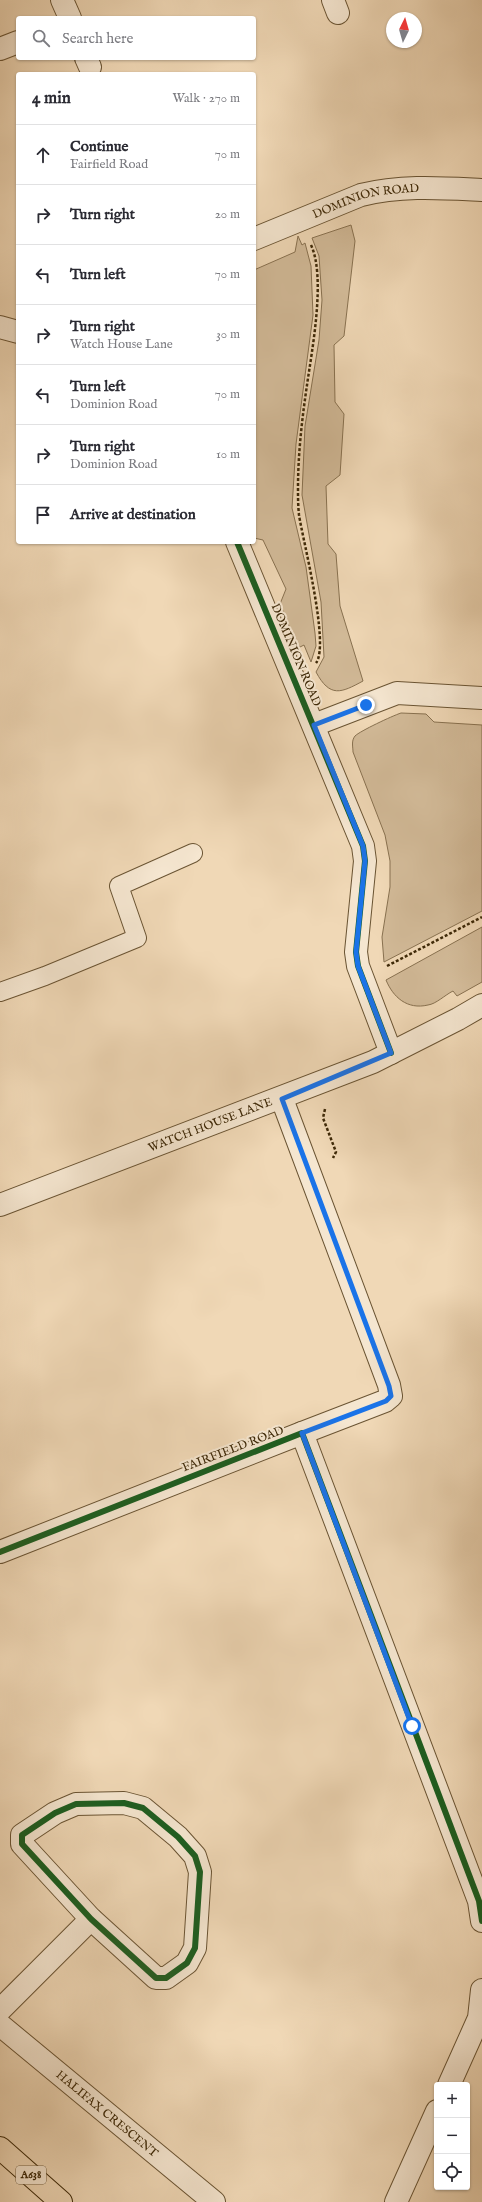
<!DOCTYPE html>
<html lang="en">
<head>
<meta charset="utf-8">
<style>
  :root { --surface:#fff; --page:#f2f2f3; --text:#2b2b33; --muted:#7c7c81; --line:#e1e1e2 }
  body { margin:0; font-family:"IM FELL English",serif; background:var(--page); color:var(--text) }
  .controls { position:absolute; right:12px; bottom:12px; display:grid; overflow:hidden; border-radius:4px; box-shadow:0 1px 3px #0004 }
  .controls button { width:36px; height:36px; display:grid; place-items:center; padding:0; border:0; border-bottom:1px solid var(--line); background:var(--surface); color:var(--text); font:20px sans-serif }
  .compass { position:absolute; left:386px; top:12px; width:36px; height:36px; border-radius:50%; background:var(--surface); box-shadow:0 1px 3px #0004; rotate:5deg }
  .stop { position:absolute; width:12px; height:12px; margin:-9px; border:3px solid #1a73e8; border-radius:50%; background:#fff }
  .stop.end { background:#1a73e8; border-color:#fff; box-shadow:0 1px 4px #0008 }
  .list { margin:0; padding:0; list-style:none }
  h2 { display:flex; justify-content:space-between; align-items:center; height:52px; margin:0; padding:0 16px; font-size:17px }
  h2 small { font-size:13px; font-weight:400; color:var(--muted) }
  .list li { display:grid; grid-template-columns:26px 1fr auto; gap:12px; align-items:center; box-sizing:border-box; height:60px; padding:0 16px; border-top:1px solid var(--line) }
  .list b { display:block; font-size:15px; white-space:nowrap }
  .list p { margin:0; font-size:13px; white-space:nowrap; color:var(--muted) }
  .list em { font-size:13px; font-style:normal; color:var(--muted) }
  .icon { flex:none; width:22px; height:22px; fill:none; stroke:currentColor; stroke-width:2; stroke-linecap:round; stroke-linejoin:round }
  .map { position:relative; flex:none; width:482px; height:2202px; overflow:hidden }
  .search { position:absolute; background:var(--surface); box-shadow:0 1px 3px #0004; left:16px; top:16px; width:240px; height:44px; display:flex; align-items:center; gap:10px; box-sizing:border-box; padding:0 14px; border-radius:4px; color:var(--muted); font-size:15px }
  .panel { position:absolute; background:var(--surface); box-shadow:0 1px 3px #0004; left:16px; top:72px; width:240px; height:472px; border-radius:4px }
  .map>svg:first-child { display:block }
  .green { fill:#d2ba98; stroke:#887150 }
  .lines { fill:none; stroke-linecap:round; stroke-linejoin:round }
  .service-casing { stroke:#6a5433; stroke-width:20 }
  .minor-casing { stroke:#6a5433; stroke-width:24 }
  .tertiary-casing { stroke:#6a5433; stroke-width:24 }
  .trunk-casing { stroke:#3d2807; stroke-width:24 }
  .path { stroke:#3d2807; stroke-width:2.5; stroke-dasharray:3 2; stroke-linecap:butt }
  .service { stroke:#f5e6d0; stroke-width:18 }
  .minor { stroke:#f5e6d0; stroke-width:22 }
  .tertiary { stroke:#f5e6d0; stroke-width:22 }
  .trunk { stroke:#f0d8b6; stroke-width:22 }
  .cycleway-casing { stroke:#f5e6d0; stroke-width:8 }
  .cycleway { stroke:#1b5e20; stroke-width:6 }
  .route { stroke:#1a73e8; stroke-width:5 }
  .labels { text-anchor:middle; dominant-baseline:central; stroke-width:4; stroke-linejoin:round; paint-order:stroke }
  .shield { fill:#f5e6d0; stroke:#746143; stroke-width:1 }
  .shield-label { font-size:11px; font-weight:bold; fill:#3d2807 }
  .street-label { font-size:12px; fill:#3d2807; stroke:#f5e6d0 }
</style>
</head>
<body>
<div class="map">
<svg width="482" height="2202" viewBox="0 0 482 2202">
  <rect width="100%" height="100%" fill="#f0d8b6"/>
  <filter id="stains"><feTurbulence type="fractalNoise" baseFrequency=".005" numOctaves="4"/><feColorMatrix values="0 0 0 0 .2 0 0 0 0 .09 0 0 0 0 .02 0 0 0 .5 -.17"/></filter>
  <radialGradient id="worn" r=".72"><stop offset=".6" stop-color="#630" stop-opacity="0"/><stop offset="1" stop-color="#630" stop-opacity=".3"/></radialGradient>
  <path class="green" d="M 351,225 L 355,241 L 344,336 L 334,345 L 335,402 L 344,414 L 340,475 L 326,486 L 328,544 L 336,554 L 340,606 L 363,681 C 341,693 330,698 316,672 L 324,657 L 321,602 L 302,495 L 305,426 L 319,340 L 322,300 L 319,256 L 312,238 Z
    M 298,236 L 302,245 L 305,243 L 311,266 L 313,315 L 296,444 L 292,508 L 306,567 L 315,633 L 316,646 L 311,662 L 304,645 L 298,648 L 280,604 L 286,589 L 263,540 L 254,538 L 254,270 L 295,252 Z
    M 401,713 L 426,714 L 434,722 L 482,725 L 482,911 L 384,962 L 382,937 L 390,887 L 390,861 L 385,835 L 353,752 C 353,747 351,741 355,736 C 360,731 392,716 401,713 Z
    M 482,927 L 482,982 L 457,996 L 453,991 C 445,995 436,1004 428,1005 C 407,1010 393,997 386,980 Z"/>
  <g class="lines">
    <defs>
      <path id="service" d="M 0,992 L 45,976 L 137,938 L 119,886 L 193,853"/>
      <g id="minor">
        <path d="M 62,0 L 70,18"/>
        <path d="M 333,0 L 338,13"/>
        <path d="M 0,49 L 18,42"/>
        <path d="M 86,58 L 90,67"/>
        <path id="s1" d="M 254,239 L 361,195 C 402,185 441,188 482,190"/>
        <path d="M 0,327 L 18,332"/>
        <path d="M 237,542 L 363,846 L 365,861 L 356,952 L 358,966 L 391,1053"/>
        <path d="M 314,725 L 397,693 L 482,698"/>
        <path d="M 282,1099 L 389,1385 L 391,1396 L 385,1401 L 302,1433"/>
        <path d="M 0,1552 L 302,1433 L 479,1901 L 482,1921"/>
        <path d="M 124,1803 L 143,1808 L 178,1837 L 195,1856 L 200,1872 L 195,1948 L 187,1963 L 166,1978 L 156,1978 L 91,1919 L 22,1844 L 22,1835 L 55,1813 L 76,1804 Z"/>
        <path d="M 0,2010 L 91,1919"/>
        <path id="s2" d="M 0,2025 L 214,2202"/>
        <path d="M 449,2085 L 479,2018 L 482,1990"/>
        <path d="M 396,2202 L 437,2111"/>
      </g>
      <g id="tertiary">
        <path id="s3" d="M 0,1205 L 373,1062 L 458,1019 L 482,1005"/>
      </g>
      <path id="trunk" d="M 0,2148 L 61,2202"/>
    </defs>
    <use href="#service" class="service-casing"/>
    <use href="#minor" class="minor-casing"/>
    <use href="#tertiary" class="tertiary-casing"/>
    <use href="#trunk" class="trunk-casing"/>
    <path class="path" d="M 311,245 C 326,277 312,350 307,385 C 302,419 298,454 298,488 C 298,497 298,506 299,515 C 303,541 330,645 316,663
      M 387,966 L 482,917
      M 325,1109 L 323,1118 L 336,1152 L 333,1158"/>
    <use href="#service" class="service"/>
    <use href="#minor" class="minor"/>
    <use href="#tertiary" class="tertiary"/>
    <use href="#trunk" class="trunk"/>
    <defs>
      <path id="cycleway" d="M 237,542 L 363,846 L 365,861 L 356,952 L 358,966 L 391,1053
        M 0,1552 L 302,1433 L 479,1901 L 482,1921
        M 124,1803 L 143,1808 L 178,1837 L 195,1856 L 200,1872 L 195,1948 L 187,1963 L 166,1978 L 156,1978 L 91,1919 L 22,1844 L 22,1835 L 55,1813 L 76,1804 Z"/>
    </defs>
    <use href="#cycleway" class="cycleway-casing"/>
    <use href="#cycleway" class="cycleway"/>
  </g>
  <g class="lines">
    <path class="route" d="M 366,705 L 314,725 L 363,846 L 365,861 L 356,952 L 358,966 L 391,1053 L 282,1099 L 389,1386 L 391,1396 L 386,1401 L 302,1433 L 412,1726"/>
  </g>
  <g class="labels">
    <rect class="shield" x="16" y="2166" width="30" height="18" rx="3"/>
    <g class="shield-label">
      <text x="31" y="2175">A638</text>
    </g>
    <g class="street-label">
      <text stroke="none"><textPath href="#s1" startOffset="119">DOMINION ROAD</textPath></text>
      <text transform="translate(296 655) rotate(67)">DOMINION ROAD</text>
      <text stroke="none"><textPath href="#s3" startOffset="225">WATCH HOUSE LANE</textPath></text>
      <text transform="translate(233 1449) rotate(-21)">FAIRFIELD ROAD</text>
      <text stroke="none"><textPath href="#s2" startOffset="139">HALIFAX CRESCENT</textPath></text>
    </g>
  </g>
  <rect width="100%" height="100%" filter="url(#stains)"/>
  <rect width="100%" height="100%" fill="url(#worn)"/>
</svg>
<div class="controls">
<button>+</button>
<button>−</button>
<button><svg class="icon" aria-label="locate" viewBox="0 0 24 24"><circle cx="12" cy="12" r="6"/><path d="M12 2v4M12 18v4M2 12h4M18 12h4"/></svg></button>
</div>
<svg class="compass" viewBox="-18 -18 36 36"><path d="M0-13l5 13h-10z" fill="#e53935"/><path d="M0 13l5-13h-10z" fill="#7c7c81"/></svg>
<div class="stop" style="left:412px;top:1726px"></div>
<div class="stop end" style="left:366px;top:705px"></div>
<div class="search"><svg class="icon" aria-label="search" viewBox="0 0 24 24"><circle cx="10" cy="10" r="6"/><path d="M15 15l6 6"/></svg>Search here</div>
<section class="panel">
<h2>4 min<small>Walk · 270 m</small></h2>
<ul class="list">
<li><svg class="icon" aria-label="ahead" viewBox="0 0 24 24"><path d="M12 20V5M6 11l6-6 6 6"/></svg><div><b>Continue</b><p>Fairfield Road</p></div><em>70 m</em></li>
<li><svg class="icon" aria-label="right" viewBox="0 0 24 24"><path d="M7 20v-9h11M14 6l5 5-5 5"/></svg><div><b>Turn right</b></div><em>20 m</em></li>
<li><svg class="icon" aria-label="left" viewBox="0 0 24 24"><path d="M17 20v-9H6M10 6l-5 5 5 5"/></svg><div><b>Turn left</b></div><em>70 m</em></li>
<li><svg class="icon" aria-label="right" viewBox="0 0 24 24"><path d="M7 20v-9h11M14 6l5 5-5 5"/></svg><div><b>Turn right</b><p>Watch House Lane</p></div><em>30 m</em></li>
<li><svg class="icon" aria-label="left" viewBox="0 0 24 24"><path d="M17 20v-9H6M10 6l-5 5 5 5"/></svg><div><b>Turn left</b><p>Dominion Road</p></div><em>70 m</em></li>
<li><svg class="icon" aria-label="right" viewBox="0 0 24 24"><path d="M7 20v-9h11M14 6l5 5-5 5"/></svg><div><b>Turn right</b><p>Dominion Road</p></div><em>10 m</em></li>
<li><svg class="icon" aria-label="arrive" viewBox="0 0 24 24"><path d="M6 21V4h12l-3 4 3 4H6"/></svg><div><b>Arrive at destination</b></div></li>
</ul>
</section>
</div>
</body>
</html>
